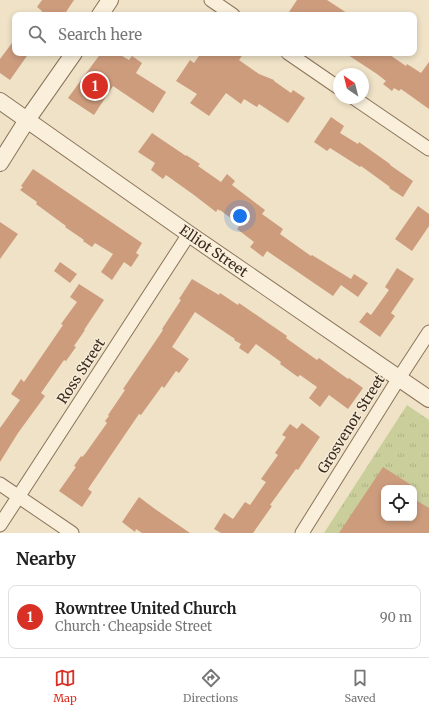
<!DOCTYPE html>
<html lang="en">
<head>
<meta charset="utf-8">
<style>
  :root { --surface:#fff; --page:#f2f2f2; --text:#222; --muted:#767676; --line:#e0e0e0; --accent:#d93025 }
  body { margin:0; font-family:Merriweather,serif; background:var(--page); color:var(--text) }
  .controls { position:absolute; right:12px; bottom:12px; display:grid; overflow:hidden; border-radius:8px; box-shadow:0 2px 6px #0003 }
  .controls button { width:36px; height:36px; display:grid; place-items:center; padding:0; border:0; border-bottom:1px solid var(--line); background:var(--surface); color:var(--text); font:20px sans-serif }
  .compass { position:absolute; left:333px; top:68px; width:36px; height:36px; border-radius:50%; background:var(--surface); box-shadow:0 2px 6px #0003; rotate:325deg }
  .you { position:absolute; left:240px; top:216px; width:14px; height:14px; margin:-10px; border:3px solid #fff; border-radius:50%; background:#1a73e8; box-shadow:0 0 0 6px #1a73e833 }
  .badge { display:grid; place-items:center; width:26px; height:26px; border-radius:50%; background:var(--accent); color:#fff; font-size:13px; font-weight:700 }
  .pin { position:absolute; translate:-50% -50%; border:2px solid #fff; box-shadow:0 1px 4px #0006 }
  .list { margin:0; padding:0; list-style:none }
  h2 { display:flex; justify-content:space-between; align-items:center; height:52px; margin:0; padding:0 16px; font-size:17px }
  h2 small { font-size:13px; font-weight:400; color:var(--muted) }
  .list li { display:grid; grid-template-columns:26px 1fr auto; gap:12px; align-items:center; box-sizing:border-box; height:64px; margin:0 8px 8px; padding:0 8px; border:1px solid var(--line); border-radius:8px }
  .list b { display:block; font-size:15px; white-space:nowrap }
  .list p { margin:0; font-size:13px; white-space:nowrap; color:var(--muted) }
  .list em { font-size:13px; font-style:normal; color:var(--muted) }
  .icon { flex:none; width:22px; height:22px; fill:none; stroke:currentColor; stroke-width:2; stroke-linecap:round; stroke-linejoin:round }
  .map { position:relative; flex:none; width:429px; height:533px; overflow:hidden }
  .search { position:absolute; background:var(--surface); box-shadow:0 2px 6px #0003; left:12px; right:12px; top:12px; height:44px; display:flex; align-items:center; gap:10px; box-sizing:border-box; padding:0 14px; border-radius:8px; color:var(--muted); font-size:15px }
  .sheet { height:124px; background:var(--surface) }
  nav { display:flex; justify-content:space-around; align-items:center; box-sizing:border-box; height:56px; border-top:1px solid var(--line); background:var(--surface); font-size:11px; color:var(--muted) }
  nav a { display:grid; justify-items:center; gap:2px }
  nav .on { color:var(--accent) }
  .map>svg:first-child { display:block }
  .park { fill:url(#park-tufts); fill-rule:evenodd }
  .building { fill:#cd9c7d }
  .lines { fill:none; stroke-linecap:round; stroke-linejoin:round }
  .minor-casing { stroke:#8b745c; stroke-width:15 }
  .tertiary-casing { stroke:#8b745c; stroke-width:18 }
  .minor { stroke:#f9efdb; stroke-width:13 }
  .tertiary { stroke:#f9efdb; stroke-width:16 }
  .labels { text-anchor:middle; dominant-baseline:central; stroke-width:3; stroke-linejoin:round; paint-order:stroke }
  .street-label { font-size:14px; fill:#3c2c20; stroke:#f6ecd7 }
</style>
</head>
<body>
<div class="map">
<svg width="429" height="533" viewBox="0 0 429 533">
  <defs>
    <pattern id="park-tufts" width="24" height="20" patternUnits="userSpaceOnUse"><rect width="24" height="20" fill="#cace9b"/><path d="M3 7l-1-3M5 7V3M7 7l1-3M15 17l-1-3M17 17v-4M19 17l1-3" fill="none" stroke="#aeb185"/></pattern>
  </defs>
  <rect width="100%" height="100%" fill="#efe2c7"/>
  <path class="park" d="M 407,405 L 429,420 L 429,533 L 324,533 ZM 384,488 L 414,488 L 414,518 L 384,518 Z"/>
  <path class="building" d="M 42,0 L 74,0 L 64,15 L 40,15 L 42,11 L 37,7 Z
    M 297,0 L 327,0 L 350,15 L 287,15 Z
    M 15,39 L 15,53 L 29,53 L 10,80 L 0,73 L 0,59 Z
    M 101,53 L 117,53 L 129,60 L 132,56 L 142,63 L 136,73 L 166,92 L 153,113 L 113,86 L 94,115 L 68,98 Z
    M 201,53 L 244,53 L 239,60 L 259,74 L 274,80 L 274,81 L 291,93 L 293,90 L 305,98 L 288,123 L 259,104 L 257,107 L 244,99 L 241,104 L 226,93 L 209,116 L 190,103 L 197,94 L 176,81 L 190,60 L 194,63 Z
    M 345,53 L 387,53 L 406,66 L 407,64 L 421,73 L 429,62 L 429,109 L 401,89 L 399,91 L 394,88 L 392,91 L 383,84 L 386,81 L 377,74 Z
    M 331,117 L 344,126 L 340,133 L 358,144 L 359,142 L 390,164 L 390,165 L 413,181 L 403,197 L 389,188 L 390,187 L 361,166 L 360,167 L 330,148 L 327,151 L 314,142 Z
    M 152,133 L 186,156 L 186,155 L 200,164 L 198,166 L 221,182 L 227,174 L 235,181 L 232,185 L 265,210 L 262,214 L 283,229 L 280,234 L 311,256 L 312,255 L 351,279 L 354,274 L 368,283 L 358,297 L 341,285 L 333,296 L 267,251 L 263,257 L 250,247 L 254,242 L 237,229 L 240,225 L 220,210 L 220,211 L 218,209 L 216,212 L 194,195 L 166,175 L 163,179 L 151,170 L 155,163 L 138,152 Z
    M 33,169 L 142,243 L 136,253 L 139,255 L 131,267 L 124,262 L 112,280 L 101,272 L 113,254 L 95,243 L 92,247 L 83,241 L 84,240 L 65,227 L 66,226 L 36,204 L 37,202 L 20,190 L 23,187 L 21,186 Z
    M 418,206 L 429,214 L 429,226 L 412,251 L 395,239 Z
    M 0,222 L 18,234 L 0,259 Z
    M 60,262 L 77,274 L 70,283 L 54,271 Z
    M 397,268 L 414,279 L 391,313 L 395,316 L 380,337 L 359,322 L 367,312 L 371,315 L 389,290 L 385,287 Z
    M 192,279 L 219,295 L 220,293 L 238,305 L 239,303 L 287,336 L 286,338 L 317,360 L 319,358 L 348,379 L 349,378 L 363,388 L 348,409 L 329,395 L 320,407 L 309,398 L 317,387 L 300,375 L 298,377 L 280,364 L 281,362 L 256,344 L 248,354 L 239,348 L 241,344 L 234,340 L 235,339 L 195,312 L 172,347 L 189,359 L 179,373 L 176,371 L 164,388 L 162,386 L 141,415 L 139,414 L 88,489 L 92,492 L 82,507 L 59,491 L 76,467 L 74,466 L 81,456 L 82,457 L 85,454 L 107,423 L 105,421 L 109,416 L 108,415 L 125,390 L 123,389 L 163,330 L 162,329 L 181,300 L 179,299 Z
    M 79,284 L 104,300 L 84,330 L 85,330 L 74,346 L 76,347 L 66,361 L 64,360 L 41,393 L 45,396 L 18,433 L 0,462 L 0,428 L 20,400 L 11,394 L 21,379 L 24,382 L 63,325 L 61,324 L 77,302 L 70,297 Z
    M 302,423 L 320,437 L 298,470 L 296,469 L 270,505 L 272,506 L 253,533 L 221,533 L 214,529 L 224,513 L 233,519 L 245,502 L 250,505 L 266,482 L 261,479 L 278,455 L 275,453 L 286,437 L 282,435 L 290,424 L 297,429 Z
    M 383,467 L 416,488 L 384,488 L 384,518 L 414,518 L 414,499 L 429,508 L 429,533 L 339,533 Z
    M 139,497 L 155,509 L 190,533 L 142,533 L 136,529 L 135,532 L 122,522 Z"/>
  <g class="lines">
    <defs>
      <path id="minor" d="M 211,0 L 233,15
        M 288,53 L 339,88
        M 354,98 L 429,149
        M 0,484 L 72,533
        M 0,525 L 189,234
        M 302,533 L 399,378 L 429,332"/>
      <g id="tertiary">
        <path d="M 100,15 L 110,0"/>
        <path id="s1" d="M 0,101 L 189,234 L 429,399"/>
        <path d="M 0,163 L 27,120 L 74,53"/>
      </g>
    </defs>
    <use href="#minor" class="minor-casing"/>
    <use href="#tertiary" class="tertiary-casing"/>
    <use href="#minor" class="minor"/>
    <use href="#tertiary" class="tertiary"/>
  </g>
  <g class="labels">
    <g class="street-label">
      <text stroke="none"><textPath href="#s1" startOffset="261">Elliot Street</textPath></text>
      <text transform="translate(81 371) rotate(-57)">Ross Street</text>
      <text transform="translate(351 424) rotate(-58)">Grosvenor Street</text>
    </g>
  </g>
</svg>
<div class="controls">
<button><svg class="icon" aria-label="locate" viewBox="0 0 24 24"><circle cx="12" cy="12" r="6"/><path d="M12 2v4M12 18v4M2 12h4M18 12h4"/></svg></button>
</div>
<svg class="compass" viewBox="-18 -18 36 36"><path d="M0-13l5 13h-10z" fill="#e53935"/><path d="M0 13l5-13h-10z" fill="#767676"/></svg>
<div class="you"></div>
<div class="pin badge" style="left:95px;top:86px">1</div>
<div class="search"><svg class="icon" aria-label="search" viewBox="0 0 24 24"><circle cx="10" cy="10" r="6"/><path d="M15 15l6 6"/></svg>Search here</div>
</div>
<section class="sheet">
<h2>Nearby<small></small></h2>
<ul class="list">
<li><span class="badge">1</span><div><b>Rowntree United Church</b><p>Church · Cheapside Street</p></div><em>90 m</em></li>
</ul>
</section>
<nav>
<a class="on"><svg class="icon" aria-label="map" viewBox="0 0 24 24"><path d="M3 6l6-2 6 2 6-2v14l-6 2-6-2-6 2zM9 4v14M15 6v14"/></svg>Map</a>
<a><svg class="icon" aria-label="directions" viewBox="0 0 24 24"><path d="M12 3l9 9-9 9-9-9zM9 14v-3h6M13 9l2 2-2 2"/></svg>Directions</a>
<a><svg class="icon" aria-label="saved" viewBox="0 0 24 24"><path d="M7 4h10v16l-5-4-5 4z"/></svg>Saved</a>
</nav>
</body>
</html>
